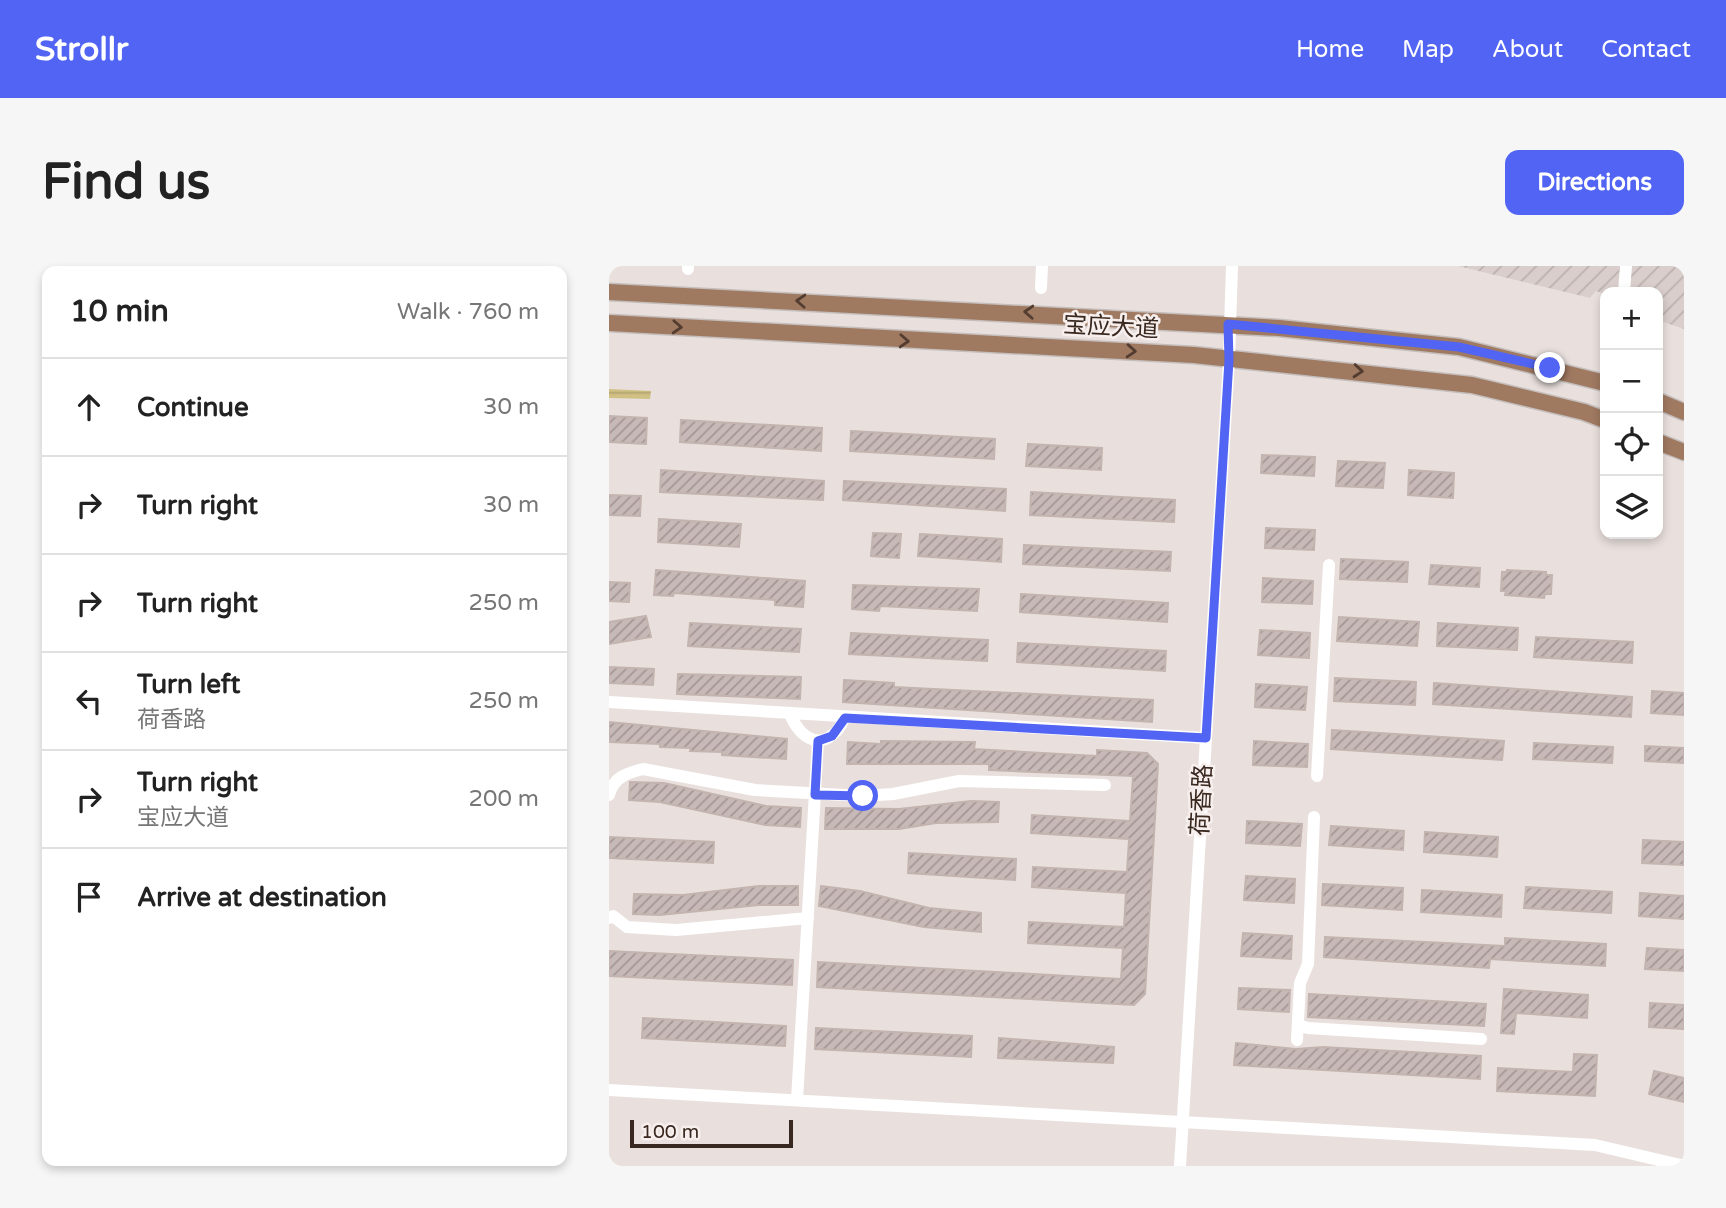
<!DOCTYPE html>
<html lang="en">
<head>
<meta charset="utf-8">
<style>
  :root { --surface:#fff; --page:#f6f6f6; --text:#222; --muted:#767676; --line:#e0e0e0; --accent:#5164f4 }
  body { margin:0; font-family:"Varela Round","Noto Sans SC",sans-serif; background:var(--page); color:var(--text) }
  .controls { position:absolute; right:21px; top:21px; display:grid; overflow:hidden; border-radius:14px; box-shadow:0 4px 10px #0003 }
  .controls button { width:63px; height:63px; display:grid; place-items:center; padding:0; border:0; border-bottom:2px solid var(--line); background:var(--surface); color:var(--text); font:35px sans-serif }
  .scale { position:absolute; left:21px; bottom:18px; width:163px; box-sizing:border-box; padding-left:7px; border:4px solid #39281f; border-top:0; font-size:19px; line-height:24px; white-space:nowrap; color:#39281f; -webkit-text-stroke:5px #f6efed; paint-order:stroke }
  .stop { position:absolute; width:21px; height:21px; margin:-16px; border:5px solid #5164f4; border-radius:50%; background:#fff }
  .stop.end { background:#5164f4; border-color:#fff; box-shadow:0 2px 7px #0008 }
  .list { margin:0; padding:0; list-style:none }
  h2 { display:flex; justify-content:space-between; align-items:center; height:91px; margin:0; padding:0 28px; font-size:30px }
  h2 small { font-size:23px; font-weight:400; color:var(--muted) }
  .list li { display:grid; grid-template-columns:46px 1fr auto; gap:21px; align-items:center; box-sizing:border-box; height:98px; padding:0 28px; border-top:2px solid var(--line) }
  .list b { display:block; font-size:26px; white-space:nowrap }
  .list p { margin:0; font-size:23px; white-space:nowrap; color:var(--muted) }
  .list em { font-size:23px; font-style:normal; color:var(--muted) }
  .icon { flex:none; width:38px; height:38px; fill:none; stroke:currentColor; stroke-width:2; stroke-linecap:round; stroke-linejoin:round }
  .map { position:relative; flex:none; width:1075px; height:900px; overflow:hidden; border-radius:14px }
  header { display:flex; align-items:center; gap:42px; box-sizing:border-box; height:98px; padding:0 35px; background:var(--accent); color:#fff }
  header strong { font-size:33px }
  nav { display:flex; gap:38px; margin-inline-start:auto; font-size:24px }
  .intro { display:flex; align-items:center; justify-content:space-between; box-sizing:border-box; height:168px; padding:0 42px }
  h1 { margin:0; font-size:49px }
  .button { padding:18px 32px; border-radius:14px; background:var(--accent); color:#fff; font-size:24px; font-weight:700 }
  main { display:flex; gap:42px; padding:0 42px }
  aside { flex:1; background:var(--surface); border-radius:14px; box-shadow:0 4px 10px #0003 }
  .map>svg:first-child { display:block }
  .industrial { fill:url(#industrial-furrows) }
  .water { fill:url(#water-rules) }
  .building { fill:url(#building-hatch); stroke:#c3b4b0; stroke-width:2 }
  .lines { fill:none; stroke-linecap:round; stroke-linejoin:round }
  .major-casing { stroke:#c4bebc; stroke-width:19 }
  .minor { stroke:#fff; stroke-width:12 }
  .major { stroke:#a07961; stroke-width:16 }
  .oneway { stroke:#533c30 }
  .route { stroke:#5164f4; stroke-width:9 }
  .labels { text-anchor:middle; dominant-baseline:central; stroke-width:5; stroke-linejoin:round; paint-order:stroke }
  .street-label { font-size:24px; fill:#39281f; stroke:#f6efed }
</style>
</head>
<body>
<header>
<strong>Strollr</strong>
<nav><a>Home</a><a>Map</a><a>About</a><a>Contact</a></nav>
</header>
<div class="intro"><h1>Find us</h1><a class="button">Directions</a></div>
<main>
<aside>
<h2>10 min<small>Walk · 760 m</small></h2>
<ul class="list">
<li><svg class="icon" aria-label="ahead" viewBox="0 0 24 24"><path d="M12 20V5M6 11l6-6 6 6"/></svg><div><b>Continue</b></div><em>30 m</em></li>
<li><svg class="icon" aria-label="right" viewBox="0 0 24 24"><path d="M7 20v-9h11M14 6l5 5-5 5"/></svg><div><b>Turn right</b></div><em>30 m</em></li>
<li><svg class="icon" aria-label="right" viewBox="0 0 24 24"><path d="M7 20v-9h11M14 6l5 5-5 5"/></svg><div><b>Turn right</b></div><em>250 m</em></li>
<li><svg class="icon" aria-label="left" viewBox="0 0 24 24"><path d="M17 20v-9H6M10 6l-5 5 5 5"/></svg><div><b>Turn left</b><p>荷香路</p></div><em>250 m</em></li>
<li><svg class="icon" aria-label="right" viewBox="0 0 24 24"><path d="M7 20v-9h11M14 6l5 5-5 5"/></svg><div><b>Turn right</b><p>宝应大道</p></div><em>200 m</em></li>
<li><svg class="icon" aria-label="arrive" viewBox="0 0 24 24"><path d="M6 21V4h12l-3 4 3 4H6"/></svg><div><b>Arrive at destination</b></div></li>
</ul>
</aside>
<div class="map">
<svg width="1075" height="900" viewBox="0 0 1075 900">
  <defs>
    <pattern id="industrial-furrows" width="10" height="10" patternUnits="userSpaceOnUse" patternTransform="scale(1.75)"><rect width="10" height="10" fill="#d9cecb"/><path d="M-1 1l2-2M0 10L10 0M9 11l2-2" fill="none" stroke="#bbb1ae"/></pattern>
    <pattern id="water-rules" width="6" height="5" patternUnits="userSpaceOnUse" patternTransform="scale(1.75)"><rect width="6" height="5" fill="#d0c083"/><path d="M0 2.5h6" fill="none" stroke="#b3a571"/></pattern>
    <pattern id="building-hatch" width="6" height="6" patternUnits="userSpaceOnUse" patternTransform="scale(1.75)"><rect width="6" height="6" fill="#c7b9b7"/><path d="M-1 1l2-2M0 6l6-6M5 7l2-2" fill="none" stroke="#a39694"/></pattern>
  </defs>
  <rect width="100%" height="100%" fill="#e9e0dd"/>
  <path class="industrial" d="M 849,0 L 1075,0 L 1075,63 L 1049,54 L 1049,26 L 996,28 L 987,25 L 981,32 Z"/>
  <path class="water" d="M 0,123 L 42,125 L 41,133 L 0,132 Z"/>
  <path class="building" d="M 0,150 L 38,152 L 37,178 L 0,176 Z
    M 72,154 L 213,162 L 212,185 L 71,176 Z
    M 242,165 L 386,173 L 385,193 L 241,185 Z
    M 419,178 L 493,182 L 492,204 L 417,200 Z
    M 653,189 L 706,191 L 705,210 L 652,207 Z
    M 729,195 L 776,197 L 774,222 L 727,220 Z
    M 52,204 L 215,215 L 214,234 L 51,226 Z
    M 800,204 L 845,207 L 844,232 L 799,229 Z
    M 235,215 L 397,223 L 396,245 L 234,234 Z
    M 422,226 L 566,234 L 565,256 L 421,249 Z
    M 0,229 L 32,230 L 31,250 L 0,249 Z
    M 50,253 L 132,258 L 130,281 L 49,276 Z
    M 657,262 L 706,264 L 705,284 L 656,282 Z
    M 264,267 L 292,268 L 290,292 L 262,290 Z
    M 311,268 L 393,273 L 392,296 L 309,290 Z
    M 415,279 L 562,286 L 561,305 L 414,298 Z
    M 732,293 L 799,296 L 798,316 L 731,313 Z
    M 822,299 L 871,302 L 870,321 L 820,318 Z
    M 47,304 L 196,315 L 194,341 L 166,339 L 166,334 L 65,327 L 64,330 L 45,329 Z
    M 898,304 L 937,306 L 937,309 L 943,309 L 942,328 L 936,328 L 935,332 L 896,329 L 897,325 L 892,325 L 893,306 L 898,306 Z
    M 654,312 L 704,315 L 703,338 L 653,336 Z
    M 0,316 L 21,317 L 20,336 L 0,335 Z
    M 244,319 L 370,323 L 368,345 L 271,340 L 270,345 L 243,343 Z
    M 412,328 L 559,337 L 558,356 L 411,346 Z
    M 37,350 L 42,371 L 0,378 L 0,356 Z
    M 730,351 L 810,356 L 808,380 L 728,375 Z
    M 81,357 L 192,363 L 190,386 L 79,380 Z
    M 829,357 L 909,362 L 908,384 L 828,380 Z
    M 651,364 L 701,367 L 700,392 L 649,389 Z
    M 242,367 L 379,374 L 378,395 L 240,388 Z
    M 927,371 L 1024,376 L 1023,397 L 925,391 Z
    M 409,377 L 557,385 L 556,405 L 408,396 Z
    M 0,401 L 45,403 L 44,419 L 0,417 Z
    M 69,408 L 192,411 L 191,433 L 68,428 Z
    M 726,412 L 807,416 L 806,439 L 725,435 Z
    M 235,414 L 285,417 L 285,421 L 544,434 L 543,456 L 234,436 Z
    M 825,417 L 1023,431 L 1022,451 L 824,438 Z
    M 647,418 L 698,421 L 696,444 L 646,441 Z
    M 1043,425 L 1075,427 L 1075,449 L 1042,447 Z
    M 0,456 L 178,473 L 177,493 L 113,489 L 113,486 L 81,485 L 82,482 L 51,481 L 51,478 L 0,476 Z
    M 723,464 L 895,475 L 893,494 L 722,483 Z
    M 272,475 L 366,476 L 365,483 L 488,490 L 488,484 L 538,487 L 549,498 L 536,728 L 525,739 L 208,721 L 209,696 L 512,713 L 514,682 L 419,677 L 420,656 L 515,661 L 517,627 L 423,621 L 424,601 L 518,606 L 520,573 L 422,567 L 423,549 L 521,555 L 524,510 L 380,504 L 380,498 L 238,498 L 239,476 L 272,478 Z
    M 645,475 L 699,478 L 698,501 L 644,499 Z
    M 925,477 L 1004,481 L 1003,497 L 924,493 Z
    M 1036,480 L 1075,482 L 1075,497 L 1036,495 Z
    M 21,516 L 55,517 L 157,540 L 192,542 L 191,561 L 156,559 L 51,536 L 20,534 Z
    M 362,535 L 390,536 L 389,556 L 327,557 L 290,563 L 216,563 L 217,542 L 290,543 Z
    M 638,555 L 693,558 L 691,580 L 637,577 Z
    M 722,560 L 795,565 L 794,584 L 720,579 Z
    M 816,566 L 889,571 L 888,591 L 815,586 Z
    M 0,571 L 105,576 L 104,597 L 0,592 Z
    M 1034,574 L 1075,576 L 1075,599 L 1033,597 Z
    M 300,587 L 407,593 L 406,614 L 299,607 Z
    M 637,610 L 686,613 L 685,637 L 635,634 Z
    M 714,618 L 794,622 L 793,644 L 713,639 Z
    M 150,620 L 189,620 L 189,639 L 150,639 L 51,649 L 24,648 L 25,628 L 74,629 Z
    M 212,620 L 251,625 L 320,642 L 372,647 L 372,666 L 315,661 L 210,640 Z
    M 917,621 L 1003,626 L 1002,647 L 915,642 Z
    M 813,624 L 893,629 L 892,651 L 812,646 Z
    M 1031,627 L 1075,630 L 1075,653 L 1030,650 Z
    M 634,667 L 683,670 L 682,693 L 632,690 Z
    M 716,671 L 896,680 L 896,672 L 997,678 L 996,700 L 881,693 L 880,702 L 715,691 Z
    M 1038,682 L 1075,684 L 1075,705 L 1036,703 Z
    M 0,685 L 184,694 L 183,719 L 0,710 Z
    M 630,722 L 681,724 L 680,746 L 629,743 Z
    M 895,723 L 979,729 L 978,752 L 907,747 L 905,768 L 892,767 Z
    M 700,728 L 877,738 L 875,760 L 699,751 Z
    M 1041,737 L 1075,739 L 1075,763 L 1040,761 Z
    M 34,752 L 177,760 L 176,780 L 33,772 Z
    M 207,762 L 363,770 L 362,791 L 206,783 Z
    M 390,772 L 505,781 L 504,797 L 389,792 Z
    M 627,777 L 687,783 L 714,781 L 872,790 L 871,813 L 625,799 Z
    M 965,788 L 988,789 L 986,830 L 888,825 L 889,802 L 964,806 Z
    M 1045,805 L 1075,812 L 1075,836 L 1040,828 Z"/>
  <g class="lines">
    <defs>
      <path id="major" d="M 0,26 L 670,62 L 850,81 L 996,117
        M 0,57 L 585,89 L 863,119 L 975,146 L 996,154
        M 1049,135 L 1075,146
        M 1049,176 L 1075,186"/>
    </defs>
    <use href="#major" class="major-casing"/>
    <path class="minor" d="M 79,3 L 79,0
      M 432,22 L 433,0
      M 1015,26 L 1017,0
      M 0,436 L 597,472
      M 181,448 C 194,480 221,485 236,451
      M 708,510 L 720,299
      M 0,529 C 4,512 17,507 34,503 L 146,524 L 254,530 L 284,528 L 350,515 L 496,519
      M 0,652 L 4,650 L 18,661 L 67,664 L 199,652
      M 689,759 L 699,762 L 872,773
      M 688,774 L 691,717 L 699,698 L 705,551
      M 0,824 L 986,879 L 1075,900
      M 188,834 L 209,475
      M 571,900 L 620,94 L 623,0"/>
    <use href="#major" class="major"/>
  </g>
  <defs><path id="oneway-chevron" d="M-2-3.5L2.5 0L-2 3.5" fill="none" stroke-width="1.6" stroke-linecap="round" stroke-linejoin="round" transform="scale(1.75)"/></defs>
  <g class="oneway">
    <use href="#oneway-chevron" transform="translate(192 35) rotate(-177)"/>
    <use href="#oneway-chevron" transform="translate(420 46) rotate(-177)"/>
    <use href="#oneway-chevron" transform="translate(68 61) rotate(3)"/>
    <use href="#oneway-chevron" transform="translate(295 75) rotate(3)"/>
    <use href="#oneway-chevron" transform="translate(522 85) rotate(4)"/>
    <use href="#oneway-chevron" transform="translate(749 105) rotate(5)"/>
  </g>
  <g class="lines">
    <path class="route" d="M 254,530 L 206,529 L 209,475 L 223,470 L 236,452 L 597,472 L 620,94 L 619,58 L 850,81 L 941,102"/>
  </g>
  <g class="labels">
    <g class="street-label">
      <text transform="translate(502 61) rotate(3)">宝应大道</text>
      <text transform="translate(593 534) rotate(-87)">荷香路</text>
    </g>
  </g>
</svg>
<div class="controls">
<button>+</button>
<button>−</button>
<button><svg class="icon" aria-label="locate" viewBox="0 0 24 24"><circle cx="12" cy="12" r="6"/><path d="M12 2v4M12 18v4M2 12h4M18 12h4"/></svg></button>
<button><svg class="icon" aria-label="layers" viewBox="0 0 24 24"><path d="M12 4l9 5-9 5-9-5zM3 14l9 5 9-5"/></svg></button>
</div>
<div class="scale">100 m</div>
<div class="stop" style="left:254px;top:530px"></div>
<div class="stop end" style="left:941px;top:102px"></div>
</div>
</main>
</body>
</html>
